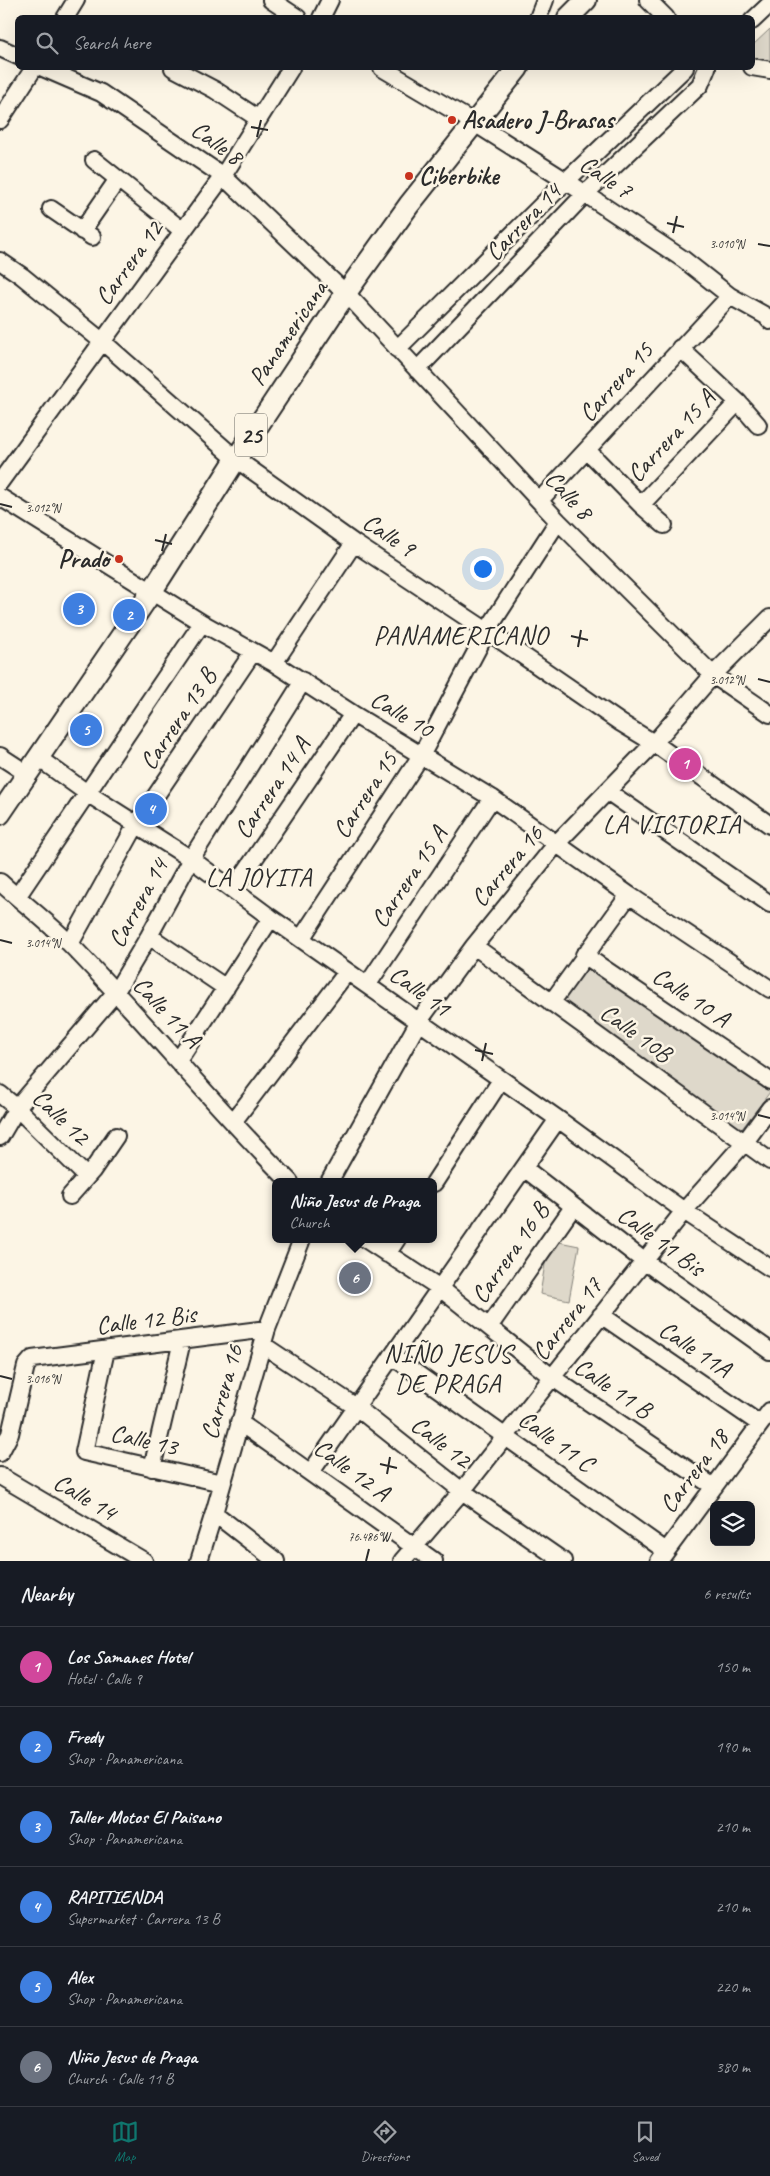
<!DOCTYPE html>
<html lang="en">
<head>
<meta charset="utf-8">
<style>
  :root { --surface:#171b24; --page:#242831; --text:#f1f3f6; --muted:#9ea1a6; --line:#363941; --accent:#0f766e }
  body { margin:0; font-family:Caveat,sans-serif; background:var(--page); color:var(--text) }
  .controls { position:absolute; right:15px; bottom:15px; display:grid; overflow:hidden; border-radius:8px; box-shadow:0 5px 20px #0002 }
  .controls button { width:45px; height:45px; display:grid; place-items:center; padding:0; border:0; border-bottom:1px solid var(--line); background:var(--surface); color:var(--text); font:25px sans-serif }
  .you { position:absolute; left:482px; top:568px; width:18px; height:18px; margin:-12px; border:4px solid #fff; border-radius:50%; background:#1a73e8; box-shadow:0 0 0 8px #1a73e833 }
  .badge { display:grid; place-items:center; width:32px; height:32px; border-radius:50%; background:var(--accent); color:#fff; font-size:16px; font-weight:700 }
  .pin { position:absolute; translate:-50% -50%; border:2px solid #fff; box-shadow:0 1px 5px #0006 }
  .popup { position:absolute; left:272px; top:1178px; width:165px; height:65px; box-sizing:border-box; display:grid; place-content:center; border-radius:8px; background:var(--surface); filter:drop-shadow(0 1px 4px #0005); font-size:16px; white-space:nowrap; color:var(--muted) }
  .popup b { font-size:19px; color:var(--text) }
  .popup::after { content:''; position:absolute; left:50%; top:100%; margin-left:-10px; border:10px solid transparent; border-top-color:var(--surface) }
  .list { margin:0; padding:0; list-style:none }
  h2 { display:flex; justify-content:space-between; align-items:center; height:65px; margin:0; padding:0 20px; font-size:21px }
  h2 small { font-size:16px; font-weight:400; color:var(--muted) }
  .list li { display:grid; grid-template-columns:32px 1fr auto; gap:15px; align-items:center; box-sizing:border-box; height:80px; padding:0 20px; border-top:1px solid var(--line) }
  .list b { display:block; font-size:19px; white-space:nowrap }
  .list p { margin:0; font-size:16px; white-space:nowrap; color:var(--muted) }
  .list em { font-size:16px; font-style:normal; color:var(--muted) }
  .icon { flex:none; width:28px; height:28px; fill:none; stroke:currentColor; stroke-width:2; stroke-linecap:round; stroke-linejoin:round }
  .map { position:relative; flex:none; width:770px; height:1561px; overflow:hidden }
  .search { position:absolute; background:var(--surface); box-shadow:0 5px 20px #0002; left:15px; right:15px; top:15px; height:55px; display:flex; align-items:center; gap:12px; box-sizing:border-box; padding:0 18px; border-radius:8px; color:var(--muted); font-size:19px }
  .sheet { height:545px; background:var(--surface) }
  nav { display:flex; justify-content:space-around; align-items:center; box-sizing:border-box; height:70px; border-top:1px solid var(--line); background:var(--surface); font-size:14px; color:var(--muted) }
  nav a { display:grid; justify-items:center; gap:2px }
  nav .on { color:var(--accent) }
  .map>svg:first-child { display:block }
  .green { fill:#ded8ca; stroke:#84827a }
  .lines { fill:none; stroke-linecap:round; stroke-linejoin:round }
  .minor-casing { stroke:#2b2b2b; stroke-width:20 }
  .major-casing { stroke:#2b2b2b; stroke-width:24 }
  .minor { stroke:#fcf5e5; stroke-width:16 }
  .major { stroke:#fcf5e5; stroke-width:20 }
  .ticks { fill:none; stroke:#2b2b2b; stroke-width:2 }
  .poi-dot { fill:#c8321e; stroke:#fcf5e5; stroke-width:2 }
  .labels { text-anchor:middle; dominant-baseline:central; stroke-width:5; stroke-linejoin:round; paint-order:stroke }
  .shield { fill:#fcf5e5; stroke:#6a6863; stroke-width:1 }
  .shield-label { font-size:24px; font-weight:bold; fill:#2b2b2b }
  .poi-label { font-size:25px; font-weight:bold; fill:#2b2b2b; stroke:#fcf5e5; text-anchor:start }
  .street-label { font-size:25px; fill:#2b2b2b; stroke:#fcf5e5 }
  .neighbourhood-label { font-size:26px; letter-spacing:1px; fill:#2b2b2b; stroke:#fcf5e5 }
  .ticks-label { font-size:12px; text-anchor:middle; fill:#2b2b2b; stroke:#fcf5e5; stroke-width:5; stroke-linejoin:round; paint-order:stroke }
</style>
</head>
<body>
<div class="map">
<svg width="770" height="1561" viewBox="0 0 770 1561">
  <rect width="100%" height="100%" fill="#fcf5e5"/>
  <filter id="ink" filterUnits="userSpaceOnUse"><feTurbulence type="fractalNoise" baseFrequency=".02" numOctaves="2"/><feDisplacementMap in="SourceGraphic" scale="10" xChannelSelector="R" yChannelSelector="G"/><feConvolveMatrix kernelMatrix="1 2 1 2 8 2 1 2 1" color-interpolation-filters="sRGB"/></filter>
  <g filter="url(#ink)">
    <path class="green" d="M 770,29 L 770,61 L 753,57 L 753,45 Z
      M 587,959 L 770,1088 L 770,1092 L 738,1134 L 558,1001 Z
      M 549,1240 L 579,1246 L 569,1300 L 540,1294 Z"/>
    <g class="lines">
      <defs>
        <path id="minor" d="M 271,0 L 298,18
          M 648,0 L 666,18
          M 65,18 L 76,0
          M 321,18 L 330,0
          M 538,18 L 545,0
          M 752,21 L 770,4
          M 0,48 L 18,56
          M 752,67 L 770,70
          M 43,68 L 101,93 L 223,176 L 340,288
          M 173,68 L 215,90 L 259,119
          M 382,68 L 473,122 L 566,181 L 683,259 L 730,296 L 766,316 L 770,321
          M 0,120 L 34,68
          M 94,160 L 183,231
          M 51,209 L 92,237
          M 82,231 L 118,179
          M 0,261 L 22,276 L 103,342 L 236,459 L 354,543 L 487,631 L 621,723 L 654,743 L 770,825
          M 346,293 L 558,521 L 713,675 L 770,714
          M 680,348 L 738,402 L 758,425
          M 397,349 L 566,181 L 685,68
          M 417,370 L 585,194 L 700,85 L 707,68
          M 588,451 L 641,505 L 664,525
          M 0,482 L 223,176 L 291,68
          M 0,497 L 202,623 L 274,663 L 353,714 L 492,798 L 629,895 L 770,989
          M 540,500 L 730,296
          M 641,505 L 738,402
          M 274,663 L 354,543
          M 0,756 L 20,769
          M 37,757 L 87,793 L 191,859 L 271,918 L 558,1119 L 684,1211 L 770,1268
          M 607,791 L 770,904
          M 0,882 C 23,903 49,923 71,945 C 146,1022 214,1106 290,1182
          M 233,890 L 353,714
          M 17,897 L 202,623
          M 149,936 L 226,988
          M 301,939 L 422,754 L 487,631 L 558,521
          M 70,944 L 136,825 L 253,652
          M 474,946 L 770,1161
          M 584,955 L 770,1081
          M 368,984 L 492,798
          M 551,1003 L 629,895
          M 178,1061 L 271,918
          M 0,1094 L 17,1108 L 86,1176
          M 233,1122 L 347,972
          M 0,1137 L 17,1108 L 115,993 L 149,936 L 191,859 L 303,681
          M 524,1168 L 644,1261 L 770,1351
          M 329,1182 L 419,1021 L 474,946 L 557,843 L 654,743 L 713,675 L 770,618
          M 434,1183 L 501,1080
          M 70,1196 L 92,1171 L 116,1136
          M 365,1239 L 440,1288 L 553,1378 L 714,1487
          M 387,1254 L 397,1239
          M 601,1315 L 760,1424
          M 489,1327 L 573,1207
          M 263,1345 L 356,1407 L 462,1491 L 563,1561
          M 106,1350 L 84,1452 L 222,1483
          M 392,1356 L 666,1551
          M 239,1422 L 434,1561
          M 0,1453 L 10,1434 L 26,1366 L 32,1359 L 267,1329
          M 152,1468 L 182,1341
          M 311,1472 L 558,1119
          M 0,1476 L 144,1561
          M 214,1513 L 276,1561
          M 199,1561 L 214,1513 L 267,1329 L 302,1239
          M 402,1561 L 462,1491 L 684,1211 L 745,1142 L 770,1108
          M 659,1561 L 770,1411"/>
        <path id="major" d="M 568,18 L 586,0
          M 0,814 L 152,591 L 236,459 L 346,293 L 409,205 L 518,68"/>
      </defs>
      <use href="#minor" class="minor-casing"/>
      <use href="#major" class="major-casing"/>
      <use href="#minor" class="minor"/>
      <use href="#major" class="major"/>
    </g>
  </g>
  <path class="ticks" d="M 251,127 L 268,130M 257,137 L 261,120M 667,223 L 684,227M 673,233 L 677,216M 758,244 L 770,246M 0,504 L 12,507M 155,540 L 172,544M 162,551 L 166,534M 571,636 L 588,640M 578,647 L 581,630M 758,679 L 770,682M 0,940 L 12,943M 475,1050 L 493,1054M 482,1061 L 486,1043M 758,1115 L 770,1118M 0,1376 L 12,1379M 380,1464 L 397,1468M 387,1474 L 390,1457M 366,1561 L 369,1549"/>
  <g class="poi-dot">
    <circle cx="452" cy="120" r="5"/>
    <circle cx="409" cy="176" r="5"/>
    <circle cx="119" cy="559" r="5"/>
  </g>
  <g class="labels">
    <rect class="shield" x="235" y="413.5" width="32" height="43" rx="4"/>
    <g class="shield-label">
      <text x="251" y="435">25</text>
    </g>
    <g class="poi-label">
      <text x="462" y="120">Asadero J-Brasas</text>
      <text x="419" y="176">Ciberbike</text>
      <text x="109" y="559" text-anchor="end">Prado</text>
    </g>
    <g class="street-label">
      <text transform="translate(217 143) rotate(36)">Calle 8</text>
      <text transform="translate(606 177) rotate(34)">Calle 7</text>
      <text transform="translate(523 222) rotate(-46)">Carrera 14</text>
      <text transform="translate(129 263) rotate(-54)">Carrera 12</text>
      <text transform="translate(288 333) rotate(-56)">Panamericana</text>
      <text transform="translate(616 382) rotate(-48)">Carrera 15</text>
      <text transform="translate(671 436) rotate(-47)">Carrera 15 A</text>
      <text transform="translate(569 495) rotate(47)">Calle 8</text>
      <text transform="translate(389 535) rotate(34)">Calle 9</text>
      <text transform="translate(402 714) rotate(31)">Calle 10</text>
      <text transform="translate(178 719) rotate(-56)">Carrera 13 B</text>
      <text transform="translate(272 788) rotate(-56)">Carrera 14 A</text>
      <text transform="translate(365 795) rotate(-57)">Carrera 15</text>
      <text transform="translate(507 866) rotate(-50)">Carrera 16</text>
      <text transform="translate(409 877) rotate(-56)">Carrera 15 A</text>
      <text transform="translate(138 903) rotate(-61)">Carrera 14</text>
      <text transform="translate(420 991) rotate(36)">Calle 11</text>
      <text transform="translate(691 997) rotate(34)">Calle 10 A</text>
      <text transform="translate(167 1012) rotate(47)">Calle 11 A</text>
      <text transform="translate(636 1033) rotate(36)">Calle 10B</text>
      <text transform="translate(61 1117) rotate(44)">Calle 12</text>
      <text transform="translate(661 1241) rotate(36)">Calle 11 Bis</text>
      <text transform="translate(510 1253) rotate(-55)">Carrera 16 B</text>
      <text transform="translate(567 1319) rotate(-52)">Carrera 17</text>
      <text transform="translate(146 1320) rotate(-7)">Calle 12 Bis</text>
      <text transform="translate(695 1349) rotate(34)">Calle 11A</text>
      <text transform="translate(613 1388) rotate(34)">Calle 11 B</text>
      <text transform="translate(222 1392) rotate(-74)">Carrera 16</text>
      <text transform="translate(144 1440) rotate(13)">Calle 13</text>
      <text transform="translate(556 1441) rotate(36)">Calle 11 C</text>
      <text transform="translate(441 1442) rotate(38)">Calle 12</text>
      <text transform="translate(352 1470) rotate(36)">Calle 12 A</text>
      <text transform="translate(694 1471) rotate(-53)">Carrera 18</text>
      <text transform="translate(85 1497) rotate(31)">Calle 14</text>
    </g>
    <g class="neighbourhood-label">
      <text x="461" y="635">PANAMERICANO</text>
      <text x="672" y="824">LA VICTORIA</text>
      <text x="259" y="877">LA JOYITA</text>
      <text x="448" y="1353">NIÑO JESUS<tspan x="448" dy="30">DE PRAGA</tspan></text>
    </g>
  </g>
  <g class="ticks-label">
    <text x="727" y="248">3.010°N</text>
    <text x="43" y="512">3.012°N</text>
    <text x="727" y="684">3.012°N</text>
    <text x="43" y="947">3.014°N</text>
    <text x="727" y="1120">3.014°N</text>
    <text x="43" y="1383">3.016°N</text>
    <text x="369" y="1541">76.486°W</text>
  </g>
</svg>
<div class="controls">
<button><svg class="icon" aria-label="layers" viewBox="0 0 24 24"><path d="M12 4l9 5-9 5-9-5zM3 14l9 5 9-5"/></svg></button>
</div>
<div class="you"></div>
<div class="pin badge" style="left:685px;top:764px;background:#d1479c">1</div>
<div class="pin badge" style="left:129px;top:615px;background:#3f7fe0">2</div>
<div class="pin badge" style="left:79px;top:609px;background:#3f7fe0">3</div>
<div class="pin badge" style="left:151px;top:809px;background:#3f7fe0">4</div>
<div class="pin badge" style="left:86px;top:730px;background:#3f7fe0">5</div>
<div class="pin badge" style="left:355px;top:1278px;background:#6b7280">6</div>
<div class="popup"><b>Niño Jesus de Praga</b>Church</div>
<div class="search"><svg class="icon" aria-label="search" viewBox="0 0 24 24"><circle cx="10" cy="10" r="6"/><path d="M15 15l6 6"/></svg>Search here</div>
</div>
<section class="sheet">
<h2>Nearby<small>6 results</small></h2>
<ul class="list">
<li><span class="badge" style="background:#d1479c">1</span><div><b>Los Samanes Hotel</b><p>Hotel · Calle 9</p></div><em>150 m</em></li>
<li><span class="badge" style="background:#3f7fe0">2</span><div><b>Fredy</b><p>Shop · Panamericana</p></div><em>190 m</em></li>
<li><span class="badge" style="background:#3f7fe0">3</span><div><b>Taller Motos El Paisano</b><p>Shop · Panamericana</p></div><em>210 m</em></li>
<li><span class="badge" style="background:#3f7fe0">4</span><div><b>RAPITIENDA</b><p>Supermarket · Carrera 13 B</p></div><em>210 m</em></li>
<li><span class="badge" style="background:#3f7fe0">5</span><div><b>Alex</b><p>Shop · Panamericana</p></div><em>220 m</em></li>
<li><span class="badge" style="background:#6b7280">6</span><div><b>Niño Jesus de Praga</b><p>Church · Calle 11 B</p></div><em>380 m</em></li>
</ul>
</section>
<nav>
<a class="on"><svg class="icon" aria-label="map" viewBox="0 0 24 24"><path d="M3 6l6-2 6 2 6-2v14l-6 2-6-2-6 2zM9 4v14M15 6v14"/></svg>Map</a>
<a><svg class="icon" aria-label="directions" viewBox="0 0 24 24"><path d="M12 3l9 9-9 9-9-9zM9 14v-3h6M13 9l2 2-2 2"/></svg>Directions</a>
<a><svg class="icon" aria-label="saved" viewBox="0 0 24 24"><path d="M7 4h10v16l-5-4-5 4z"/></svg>Saved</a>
</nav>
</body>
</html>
